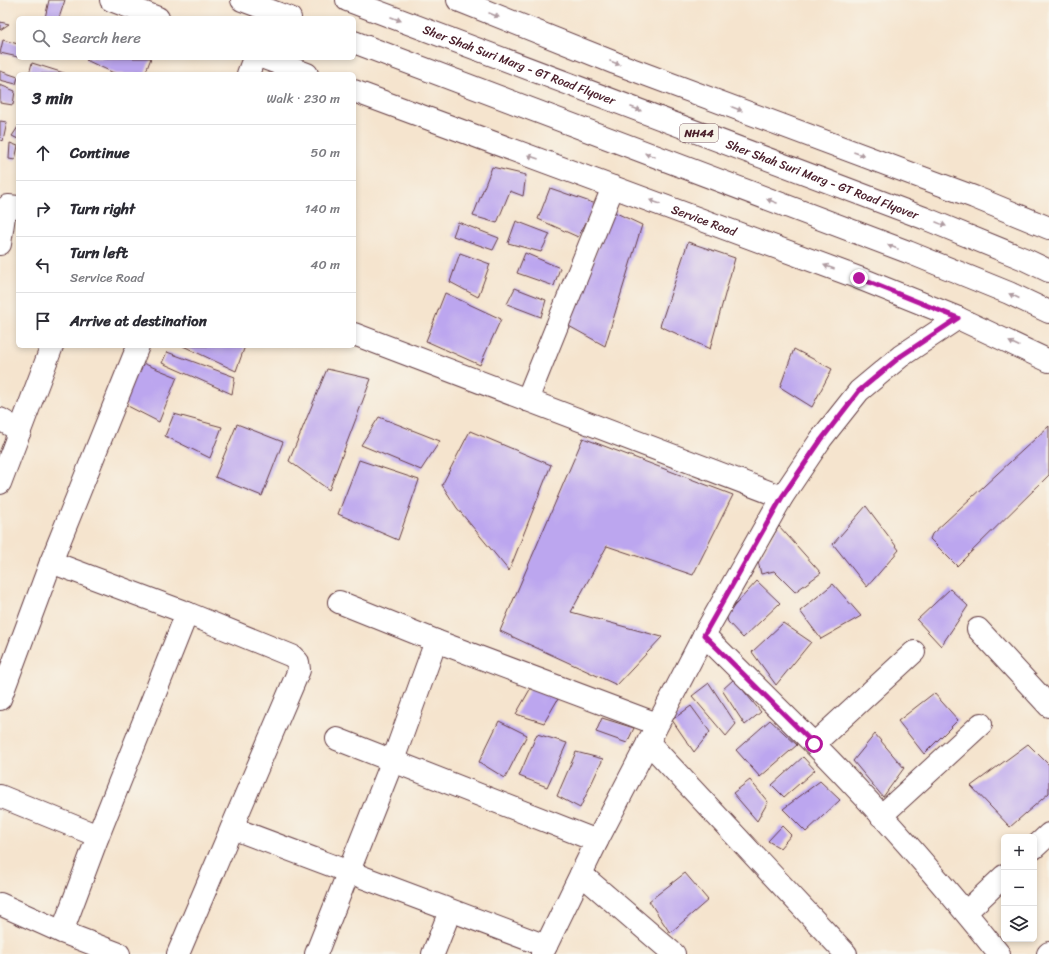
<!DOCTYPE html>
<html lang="en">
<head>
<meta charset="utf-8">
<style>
  :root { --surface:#fff; --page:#f7f7f7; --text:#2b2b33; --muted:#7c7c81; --line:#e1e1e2 }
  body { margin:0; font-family:Sriracha,sans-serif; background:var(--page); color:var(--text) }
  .controls { position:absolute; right:12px; bottom:12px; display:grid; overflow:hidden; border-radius:6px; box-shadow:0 2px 6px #0003 }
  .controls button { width:36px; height:36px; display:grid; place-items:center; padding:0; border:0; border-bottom:1px solid var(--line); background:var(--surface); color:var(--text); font:20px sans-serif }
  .stop { position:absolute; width:12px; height:12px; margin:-9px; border:3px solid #b5179e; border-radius:50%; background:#fff }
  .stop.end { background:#b5179e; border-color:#fff; box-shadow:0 1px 4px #0008 }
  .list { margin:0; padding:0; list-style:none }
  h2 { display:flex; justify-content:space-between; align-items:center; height:52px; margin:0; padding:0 16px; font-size:17px }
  h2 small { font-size:13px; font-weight:400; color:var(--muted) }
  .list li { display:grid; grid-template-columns:26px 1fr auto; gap:12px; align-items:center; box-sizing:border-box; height:56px; padding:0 16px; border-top:1px solid var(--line) }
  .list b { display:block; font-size:15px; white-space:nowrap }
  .list p { margin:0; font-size:13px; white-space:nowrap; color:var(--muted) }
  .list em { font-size:13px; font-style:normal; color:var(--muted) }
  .icon { flex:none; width:22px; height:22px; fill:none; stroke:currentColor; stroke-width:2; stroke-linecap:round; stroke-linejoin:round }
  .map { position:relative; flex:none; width:1049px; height:954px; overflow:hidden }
  .search { position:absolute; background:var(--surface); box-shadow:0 2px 6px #0003; left:16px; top:16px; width:340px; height:44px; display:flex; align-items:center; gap:10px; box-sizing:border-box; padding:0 14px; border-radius:6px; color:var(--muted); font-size:15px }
  .panel { position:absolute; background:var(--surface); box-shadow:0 2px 6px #0003; left:16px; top:72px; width:340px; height:276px; border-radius:6px }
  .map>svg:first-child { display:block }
  .building { fill:#bca6ef }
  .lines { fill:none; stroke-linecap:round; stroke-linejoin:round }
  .minor-casing { stroke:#643d43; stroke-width:24 }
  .highway-casing { stroke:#643d43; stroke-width:24 }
  .minor { stroke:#fff; stroke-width:22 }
  .highway { stroke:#fff; stroke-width:22 }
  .oneway { fill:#ae9aa0 }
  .route { stroke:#b5179e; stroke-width:5 }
  .labels { text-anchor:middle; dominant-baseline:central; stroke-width:3.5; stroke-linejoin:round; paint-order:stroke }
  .shield { fill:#f7f3e8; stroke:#7e5f64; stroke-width:1 }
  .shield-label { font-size:11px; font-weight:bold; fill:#4a1f2b }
  .street-label { font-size:12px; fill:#4a1f2b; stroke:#f7f3e8 }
</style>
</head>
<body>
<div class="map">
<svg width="1049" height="954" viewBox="0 0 1049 954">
  <rect width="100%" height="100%" fill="#f7f3e8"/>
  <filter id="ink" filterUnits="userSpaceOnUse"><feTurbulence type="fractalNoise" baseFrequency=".025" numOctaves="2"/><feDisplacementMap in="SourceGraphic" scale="8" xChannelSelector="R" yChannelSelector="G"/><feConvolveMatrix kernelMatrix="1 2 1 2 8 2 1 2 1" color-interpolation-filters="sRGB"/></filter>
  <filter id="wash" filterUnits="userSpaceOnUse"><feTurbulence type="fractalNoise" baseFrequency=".012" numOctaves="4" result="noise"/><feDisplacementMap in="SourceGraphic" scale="16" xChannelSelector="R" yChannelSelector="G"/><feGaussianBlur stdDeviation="0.9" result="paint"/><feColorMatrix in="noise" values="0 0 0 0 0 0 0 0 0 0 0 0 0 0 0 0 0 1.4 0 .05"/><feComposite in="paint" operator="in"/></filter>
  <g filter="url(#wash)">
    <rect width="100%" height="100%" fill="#f5e4ce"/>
    <g id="blocks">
      <path class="building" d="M 49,0 L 65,0 L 59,18 L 45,18 Z
        M 0,22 L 9,24 L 0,30 Z
        M 3,40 L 18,44 L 18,57 L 0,53 Z
        M 88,58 L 151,58 L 145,74 L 116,74 L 86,60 Z
        M 32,63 L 67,74 L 29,74 Z
        M 0,71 L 18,77 L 16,84 L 0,80 Z
        M 0,85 L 15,91 L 13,105 L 0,103 Z
        M 0,121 L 7,122 L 3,141 L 0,140 Z
        M 18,127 L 18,139 L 12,136 Z
        M 10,143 L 18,146 L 15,160 L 9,159 Z
        M 492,167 L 526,175 L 523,196 L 510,191 L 497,223 L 473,216 Z
        M 550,188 L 596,204 L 578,237 L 538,219 Z
        M 612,211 L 642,225 L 605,346 L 567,325 Z
        M 516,221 L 550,234 L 541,252 L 508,243 Z
        M 458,222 L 499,238 L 493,250 L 453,236 Z
        M 688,242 L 735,258 L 710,349 L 660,326 Z
        M 460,253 L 490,264 L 478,297 L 450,282 Z
        M 525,253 L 560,268 L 554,286 L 517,273 Z
        M 515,288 L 546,300 L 541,317 L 507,304 Z
        M 445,293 L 501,319 L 480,365 L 426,341 Z
        M 183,346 L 245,346 L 236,371 Z
        M 794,349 L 832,369 L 812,407 L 780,387 Z
        M 167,352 L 235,377 L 232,394 L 162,363 Z
        M 140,362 L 177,377 L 159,422 L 122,403 Z
        M 327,369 L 371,379 L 329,490 L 289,461 Z
        M 174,414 L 222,427 L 210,458 L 165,436 Z
        M 379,417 L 440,441 L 421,470 L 361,445 Z
        M 237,424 L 283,442 L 262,496 L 215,477 Z
        M 1049,426 L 1049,475 L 957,566 L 930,539 L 932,534 Z
        M 470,431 L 551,465 L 509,571 L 457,508 L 442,485 Z
        M 583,438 L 733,495 L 693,575 L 607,546 L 571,612 L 662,637 L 617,685 L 500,631 Z
        M 359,460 L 419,480 L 398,540 L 338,514 Z
        M 866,506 L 899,550 L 867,587 L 833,544 Z
        M 779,526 L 821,573 L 795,592 L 774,571 L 761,574 L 758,561 Z
        M 757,581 L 780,603 L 743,638 L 728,622 L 726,615 Z
        M 833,584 L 861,616 L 821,639 L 800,611 Z
        M 950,589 L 968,606 L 941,646 L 917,620 Z
        M 783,623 L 811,642 L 776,685 L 752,652 Z
        M 734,679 L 761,712 L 745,725 L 722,690 Z
        M 709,683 L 736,724 L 726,736 L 692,696 Z
        M 533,684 L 558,699 L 544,723 L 516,714 Z
        M 934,693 L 958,720 L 924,754 L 898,721 Z
        M 691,706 L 710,732 L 694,752 L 672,720 Z
        M 602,718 L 634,728 L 627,743 L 596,732 Z
        M 770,720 L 797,745 L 760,777 L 736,750 Z
        M 499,721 L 527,735 L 505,778 L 479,762 Z
        M 537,734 L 567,743 L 547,787 L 519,776 Z
        M 875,734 L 904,768 L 883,797 L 853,761 Z
        M 1028,744 L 1049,765 L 1049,793 L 1010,827 L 971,786 Z
        M 576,752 L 603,759 L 580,808 L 557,796 Z
        M 803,757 L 815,770 L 784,797 L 772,785 Z
        M 750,780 L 768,802 L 757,821 L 733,793 Z
        M 820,781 L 840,800 L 806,832 L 783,809 Z
        M 782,826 L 791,835 L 780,848 L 768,841 Z
        M 685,873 L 708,900 L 670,933 L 649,901 Z"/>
    </g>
  </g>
  <g filter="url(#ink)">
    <use href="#blocks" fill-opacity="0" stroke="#643d43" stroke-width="1"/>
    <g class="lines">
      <defs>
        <g id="minor">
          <path d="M 111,0 L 158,18"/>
          <path d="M 458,0 L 615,63 L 974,197 L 1049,228"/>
          <path d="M 264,58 L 307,74"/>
          <path d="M 248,74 L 254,58"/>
          <path id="s1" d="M 354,91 L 859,278 L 958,318 L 1049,361"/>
          <path d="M 0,244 L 4,216 L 8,206 L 18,207"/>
          <path d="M 354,334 L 782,497"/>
          <path d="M 527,400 L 613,187"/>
          <path d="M 0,419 L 20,431"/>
          <path d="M 0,483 L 52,346"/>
          <path d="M 51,562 L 187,613 L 98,836 L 62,932"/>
          <path d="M 339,602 L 436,641 L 657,724"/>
          <path d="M 978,629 L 1049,706"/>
          <path d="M 704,635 C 740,671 777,707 813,743 C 879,810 941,881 999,954"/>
          <path d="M 0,699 L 51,562 L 138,346"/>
          <path d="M 337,739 L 597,841"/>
          <path d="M 648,742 L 846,954"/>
          <path d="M 814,744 L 914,652"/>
          <path d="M 0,796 L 98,836"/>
          <path d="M 881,816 L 981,724"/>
          <path d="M 232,828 L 546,946"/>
          <path d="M 1034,848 L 1049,834"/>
          <path d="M 581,874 L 674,954"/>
          <path d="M 0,904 L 62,932 L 119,954"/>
          <path d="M 966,912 L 1004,876"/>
          <path d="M 178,954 L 299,670 L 298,662 L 292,656 L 187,613"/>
          <path d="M 316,954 L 393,760 L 436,641"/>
          <path d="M 433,954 L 450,911"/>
          <path d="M 542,954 L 597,841 L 704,635 L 782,497 L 821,439 L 859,391 L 901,356 L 958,318"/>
          <path d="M 1048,954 L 1049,953"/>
        </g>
        <g id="highway">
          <path d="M 242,0 L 290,18"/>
          <path id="s2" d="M 347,0 L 924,218 L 1024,259 L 1049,271"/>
          <path d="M 354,42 L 908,252 L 1009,293 L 1049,312"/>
        </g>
      </defs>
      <use href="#minor" class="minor-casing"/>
      <use href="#highway" class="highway-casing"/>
      <use href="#minor" class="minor"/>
      <use href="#highway" class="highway"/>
    </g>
    <defs><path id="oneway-solid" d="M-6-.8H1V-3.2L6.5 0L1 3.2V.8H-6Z"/></defs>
    <g class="oneway">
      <use href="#oneway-solid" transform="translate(494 15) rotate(23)"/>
      <use href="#oneway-solid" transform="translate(396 19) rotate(21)"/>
      <use href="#oneway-solid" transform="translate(615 63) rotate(21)"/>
      <use href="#oneway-solid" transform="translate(636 109) rotate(21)"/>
      <use href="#oneway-solid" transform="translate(737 109) rotate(21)"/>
      <use href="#oneway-solid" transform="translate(859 154) rotate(20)"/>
      <use href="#oneway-solid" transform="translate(650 155) rotate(-159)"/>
      <use href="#oneway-solid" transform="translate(533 157) rotate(-160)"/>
      <use href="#oneway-solid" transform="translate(772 201) rotate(-159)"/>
      <use href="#oneway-solid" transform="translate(655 202) rotate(-160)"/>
      <use href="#oneway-solid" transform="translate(941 224) rotate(22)"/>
      <use href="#oneway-solid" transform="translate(893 247) rotate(-159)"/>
      <use href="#oneway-solid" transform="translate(829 267) rotate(-160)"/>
      <use href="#oneway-solid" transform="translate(1014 296) rotate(-155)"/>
      <use href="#oneway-solid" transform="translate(1014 344) rotate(-155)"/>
    </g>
  </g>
  <g class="lines" filter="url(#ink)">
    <path class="route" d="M 814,744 L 704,635 L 782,497 L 821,440 L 859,391 L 901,356 L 958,318 L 859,278"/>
  </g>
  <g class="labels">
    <rect class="shield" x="680" y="124" width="38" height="18" rx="3"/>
    <g class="shield-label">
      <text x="699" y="133">NH44</text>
    </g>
    <g class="street-label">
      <text stroke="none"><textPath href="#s2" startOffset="184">Sher Shah Suri Marg - GT Road Flyover</textPath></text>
      <text stroke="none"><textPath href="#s2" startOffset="508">Sher Shah Suri Marg - GT Road Flyover</textPath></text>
      <text stroke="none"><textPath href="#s1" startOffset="373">Service Road</textPath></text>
    </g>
  </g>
</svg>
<div class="controls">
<button>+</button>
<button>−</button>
<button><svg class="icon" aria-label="layers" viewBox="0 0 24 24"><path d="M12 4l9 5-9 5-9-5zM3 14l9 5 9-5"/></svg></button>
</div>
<div class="stop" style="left:814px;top:744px"></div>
<div class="stop end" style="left:859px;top:278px"></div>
<div class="search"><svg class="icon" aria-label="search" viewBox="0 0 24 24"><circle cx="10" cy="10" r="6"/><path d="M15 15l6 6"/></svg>Search here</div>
<section class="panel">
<h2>3 min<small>Walk · 230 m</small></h2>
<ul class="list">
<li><svg class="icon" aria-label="ahead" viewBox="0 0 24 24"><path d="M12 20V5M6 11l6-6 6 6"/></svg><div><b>Continue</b></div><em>50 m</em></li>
<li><svg class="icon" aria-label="right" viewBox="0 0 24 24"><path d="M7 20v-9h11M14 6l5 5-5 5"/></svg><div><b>Turn right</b></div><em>140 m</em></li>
<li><svg class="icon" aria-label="left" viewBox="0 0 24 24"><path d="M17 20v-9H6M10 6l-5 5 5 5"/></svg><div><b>Turn left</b><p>Service Road</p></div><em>40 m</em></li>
<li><svg class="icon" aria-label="arrive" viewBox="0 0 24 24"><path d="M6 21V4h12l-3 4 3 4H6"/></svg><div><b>Arrive at destination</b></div></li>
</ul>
</section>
</div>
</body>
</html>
